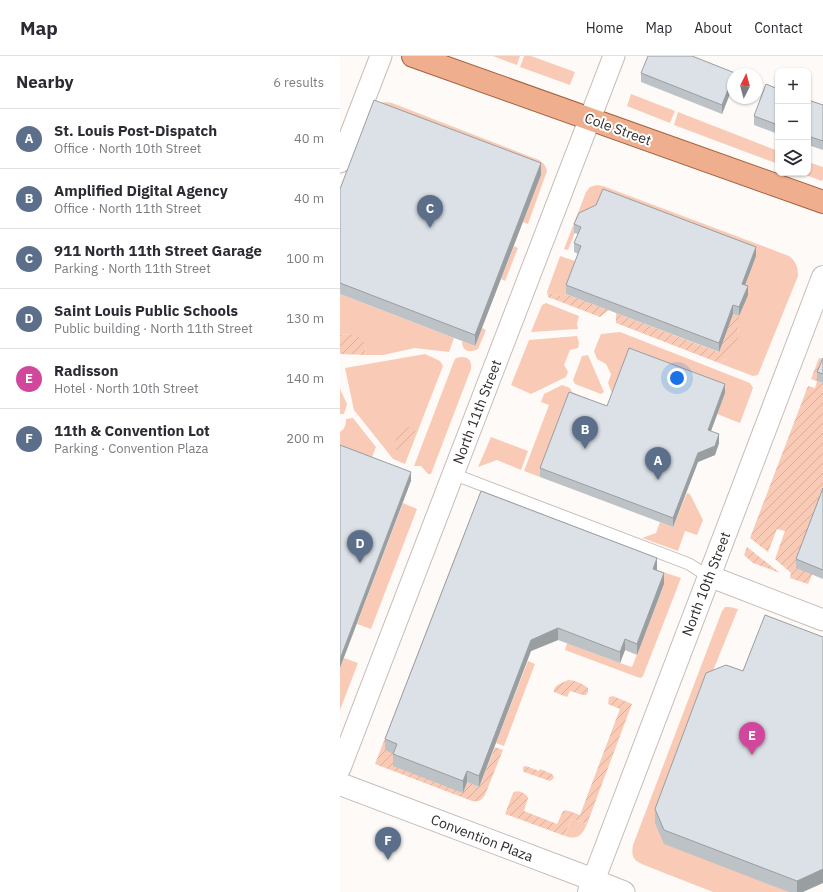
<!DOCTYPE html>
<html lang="en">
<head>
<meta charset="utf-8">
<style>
  :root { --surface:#fff; --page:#f2f2f3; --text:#2b2b33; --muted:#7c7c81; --line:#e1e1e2; --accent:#2178a7 }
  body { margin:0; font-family:"IBM Plex Sans",sans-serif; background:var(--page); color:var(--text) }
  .controls { position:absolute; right:12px; top:12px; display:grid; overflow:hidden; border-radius:8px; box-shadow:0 1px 3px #0004 }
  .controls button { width:36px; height:36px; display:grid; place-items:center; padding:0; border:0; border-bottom:1px solid var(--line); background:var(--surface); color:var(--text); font:20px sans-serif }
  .compass { position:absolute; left:387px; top:12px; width:36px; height:36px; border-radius:50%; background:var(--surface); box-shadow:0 1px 3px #0004; rotate:6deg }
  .you { position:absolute; left:337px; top:322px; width:14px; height:14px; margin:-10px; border:3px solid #fff; border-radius:50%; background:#1a73e8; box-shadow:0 0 0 6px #1a73e833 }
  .badge { display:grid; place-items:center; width:26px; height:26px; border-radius:50%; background:var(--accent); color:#fff; font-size:13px; font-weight:700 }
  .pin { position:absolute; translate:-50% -33px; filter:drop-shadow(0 1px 2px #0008) }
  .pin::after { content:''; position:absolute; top:21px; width:14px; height:12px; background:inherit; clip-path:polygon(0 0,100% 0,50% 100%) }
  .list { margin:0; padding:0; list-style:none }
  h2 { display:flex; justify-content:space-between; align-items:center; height:52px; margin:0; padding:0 16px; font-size:17px }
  h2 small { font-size:13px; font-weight:400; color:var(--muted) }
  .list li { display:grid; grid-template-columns:26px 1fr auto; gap:12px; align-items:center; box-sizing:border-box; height:60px; padding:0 16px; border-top:1px solid var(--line) }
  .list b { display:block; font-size:15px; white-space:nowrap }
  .list p { margin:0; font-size:13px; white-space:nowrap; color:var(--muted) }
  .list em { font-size:13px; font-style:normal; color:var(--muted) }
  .icon { flex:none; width:22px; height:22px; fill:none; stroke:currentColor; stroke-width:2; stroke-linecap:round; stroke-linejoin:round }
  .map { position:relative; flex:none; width:483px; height:836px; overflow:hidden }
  header { display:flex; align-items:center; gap:24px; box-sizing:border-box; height:56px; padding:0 20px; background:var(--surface); border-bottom:1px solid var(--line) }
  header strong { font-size:19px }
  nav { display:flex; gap:22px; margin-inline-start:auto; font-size:14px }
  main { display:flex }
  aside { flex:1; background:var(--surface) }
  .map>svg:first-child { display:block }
  .green { fill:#f9cbb6 }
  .garden { fill:url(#garden-furrows) }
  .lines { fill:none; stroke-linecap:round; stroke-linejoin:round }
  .service-casing { stroke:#c5bdba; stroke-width:13 }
  .minor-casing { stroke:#c5bdba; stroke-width:23 }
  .tertiary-casing { stroke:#c5bdba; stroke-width:24 }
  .primary-casing { stroke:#a55f3b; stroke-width:24 }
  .service { stroke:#fff; stroke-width:11 }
  .minor { stroke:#fff; stroke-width:21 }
  .tertiary { stroke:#fff; stroke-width:22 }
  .primary { stroke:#efaf8f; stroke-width:22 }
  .wall { fill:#bcc2c6 }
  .shaded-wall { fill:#999ea1 }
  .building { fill:#dbe1e6; stroke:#999ea1 }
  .labels { text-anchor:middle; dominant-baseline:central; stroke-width:4; stroke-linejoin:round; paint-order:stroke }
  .street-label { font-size:14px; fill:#2f2c2b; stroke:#fff }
</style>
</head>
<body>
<header>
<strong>Map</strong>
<nav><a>Home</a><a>Map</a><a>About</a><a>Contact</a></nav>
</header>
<main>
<aside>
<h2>Nearby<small>6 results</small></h2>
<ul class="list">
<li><span class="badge" style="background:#5c6f8a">A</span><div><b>St. Louis Post-Dispatch</b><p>Office · North 10th Street</p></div><em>40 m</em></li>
<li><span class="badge" style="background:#5c6f8a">B</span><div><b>Amplified Digital Agency</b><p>Office · North 11th Street</p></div><em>40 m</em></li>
<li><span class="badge" style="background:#5c6f8a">C</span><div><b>911 North 11th Street Garage</b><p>Parking · North 11th Street</p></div><em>100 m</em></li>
<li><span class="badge" style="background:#5c6f8a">D</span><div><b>Saint Louis Public Schools</b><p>Public building · North 11th Street</p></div><em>130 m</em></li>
<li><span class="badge" style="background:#d1479c">E</span><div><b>Radisson</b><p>Hotel · North 10th Street</p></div><em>140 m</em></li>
<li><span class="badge" style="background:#5c6f8a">F</span><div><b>11th &amp; Convention Lot</b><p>Parking · Convention Plaza</p></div><em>200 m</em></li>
</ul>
</aside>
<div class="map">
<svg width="483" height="836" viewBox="0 0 483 836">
  <defs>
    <pattern id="garden-furrows" width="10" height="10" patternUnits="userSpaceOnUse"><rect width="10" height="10" fill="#f9cbb6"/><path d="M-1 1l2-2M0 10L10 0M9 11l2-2" fill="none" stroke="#d6ae9d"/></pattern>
  </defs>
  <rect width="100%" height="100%" fill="#fefaf8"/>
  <path class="green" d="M 153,0 L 180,0 L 177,9 Z
    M 184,0 L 191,0 L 235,16 L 230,29 L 180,11 Z
    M 291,38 L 335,55 L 330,67 L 287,50 Z
    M 46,46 L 52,47 L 199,104 C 203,107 206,109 207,115 L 188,168 L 183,166 L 201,119 L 41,47 Z
    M 338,56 L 438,95 L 438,108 L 334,69 Z
    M 468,106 L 483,111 L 483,122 L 482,125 L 460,117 L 468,117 Z
    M 257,129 L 263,130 L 449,200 C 456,205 458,211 458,220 L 418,319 L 413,320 L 379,307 L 386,303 L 399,275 L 399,260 L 407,239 L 256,158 L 239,166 L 228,194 L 224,193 L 246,136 L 250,131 Z
    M 174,190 L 178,192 L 165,225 L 161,223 Z
    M 220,200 L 238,206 L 226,238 L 224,240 L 219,240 L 207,236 Z
    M 0,238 L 114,282 L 109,296 L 75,292 L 43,299 L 26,299 L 25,289 L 10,278 L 0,279 Z
    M 206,247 L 239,260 L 237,268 L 238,273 L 191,276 L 202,249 Z
    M 142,272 L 146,274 L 138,293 C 130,297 122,296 122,285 L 135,290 Z
    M 280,276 L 410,327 L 413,332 L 400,367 L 377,358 L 385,337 L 274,342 L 268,327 L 271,318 L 266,308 L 257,303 L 254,295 L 261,278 Z
    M 237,280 L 239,287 L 238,292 L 230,294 L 224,309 L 228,316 L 226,321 L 191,338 L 171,329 L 189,284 Z
    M 85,298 L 100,305 L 103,310 L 65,408 L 53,403 L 14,354 L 5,312 Z
    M 248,299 L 264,336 L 261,338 L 235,328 L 233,324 L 242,300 Z
    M 121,301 C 129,301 132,305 131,313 L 91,418 L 88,418 L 81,410 L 74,410 L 114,305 L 116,302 Z
    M 222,329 L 230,332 L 232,336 L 248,343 L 254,354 L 229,345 L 200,421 L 184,415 L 209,349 L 201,346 L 204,338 Z
    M 0,333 L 7,348 L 4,358 L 0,358 Z
    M 13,362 L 36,391 L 29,409 L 0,398 L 0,376 C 5,373 6,368 6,363 Z
    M 151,381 L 188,395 L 181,414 L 157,404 L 138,411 Z
    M 347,437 L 350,438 L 363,464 L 357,479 L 345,475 L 338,495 L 302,482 L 316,477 L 320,466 L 333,471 Z
    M 63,447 L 77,453 L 31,573 L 17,568 Z
    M 317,514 L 341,522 L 303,620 L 301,622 L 297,621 L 225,594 L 227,587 L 280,607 L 292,611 L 324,529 L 313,524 Z
    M 385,551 L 390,551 L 398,553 L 366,632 L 449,836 L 373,836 L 304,809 C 293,804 291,801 293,789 L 382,555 Z
    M 4,602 L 18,607 L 0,654 L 0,612 Z
    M 188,605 L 195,608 L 164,690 L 156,687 Z
    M 231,763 L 247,768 C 242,780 237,784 225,780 Z"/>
  <path class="garden" d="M 207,236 L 219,240 L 224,240 L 226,238 L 269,254 L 260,261 L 208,241 Z
    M 276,257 L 378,296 L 393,258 L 399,260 C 399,281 399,297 379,307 L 276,267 Z
    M 10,278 C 25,281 25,285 26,299 L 0,298 L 0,279 Z
    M 479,302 L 483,303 L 478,325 L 483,327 L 483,441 L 472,519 L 468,528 L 450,522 L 451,517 L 435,503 L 445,475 L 437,473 L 428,496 L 410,482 L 468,330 L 475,332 L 477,325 L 471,323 Z
    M 69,371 L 74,372 L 76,376 C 72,385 64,402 53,392 L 53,388 L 63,373 Z
    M 407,491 L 440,517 L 413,507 L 404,499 Z
    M 118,493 L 122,494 L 57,699 L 123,736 L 127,726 L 139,731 L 155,691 L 163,694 L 145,739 C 141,745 138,746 132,745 L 35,708 Z
    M 228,624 C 235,624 243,628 248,632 L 248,636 L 246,639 L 243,639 L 230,635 L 227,641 L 214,636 C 213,629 223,627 228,624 Z
    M 273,640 L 292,648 L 247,768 L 231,763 L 225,780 L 165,758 L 173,737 C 177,733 186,737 188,742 L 184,755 L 217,768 L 223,755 C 228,753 234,757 240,759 L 280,653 L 268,648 L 269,641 Z
    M 186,710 L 199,715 L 200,713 L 212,718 L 214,721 L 213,723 L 210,725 L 184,716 L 183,714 L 183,711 Z"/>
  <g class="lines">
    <defs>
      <path id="service" d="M 113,418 L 349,508 L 363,517 L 369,520"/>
      <path id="minor" d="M 0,106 L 41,0
        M 369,520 L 483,564
        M 0,712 L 274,0
        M 254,824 L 284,836"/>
      <path id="tertiary" d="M 0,728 L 254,824
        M 249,836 L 483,221"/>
      <path id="primary" d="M 73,0 L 483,146"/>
    </defs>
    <use href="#service" class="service-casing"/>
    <use href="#minor" class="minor-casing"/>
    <use href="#tertiary" class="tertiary-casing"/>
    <use href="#primary" class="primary-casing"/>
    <use href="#service" class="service"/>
    <use href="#minor" class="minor"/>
    <use href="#tertiary" class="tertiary"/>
    <use href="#primary" class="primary"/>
  </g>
  <path class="wall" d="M 301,17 L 395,18 L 393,18 L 393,30 L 382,58 L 301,26 Z
    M 438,33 L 438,78 L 414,69 L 414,60 Z
    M 468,44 L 483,49 L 483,94 L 468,89 Z
    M 201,119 L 135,290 L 0,238 L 0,133 Z
    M 234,168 L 416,200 L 405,229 L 408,239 L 399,260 L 393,258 L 379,296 L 226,238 L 226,229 L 238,198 L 234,196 L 234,187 L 238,178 L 234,177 Z
    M 483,302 L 483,327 L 477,325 L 477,316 Z
    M 385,337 L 371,375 L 379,387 L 375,399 L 358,406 L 333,471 L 200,421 L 200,412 L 267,350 Z
    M 483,432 L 483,523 L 456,512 L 456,503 Z
    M 141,435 L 317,514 L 324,528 L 297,599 L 285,594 L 280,607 L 218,584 L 191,595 L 139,731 L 127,726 L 123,737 L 53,710 L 53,698 L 45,694 L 45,683 Z
    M 366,617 L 463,836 L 449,836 L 324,788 L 315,767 L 315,753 Z"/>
  <path class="shaded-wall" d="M 393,21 L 393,30 L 382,58 L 382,49 Z
    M 201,107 L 201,119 L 135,290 L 135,279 Z
    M 416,191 L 416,200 L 402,237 L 402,228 Z
    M 408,230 L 408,239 L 399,260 L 399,251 Z
    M 393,249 L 393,258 L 379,296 L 379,287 Z
    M 385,328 L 385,337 L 368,383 L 368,374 Z
    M 379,378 L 379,387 L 375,399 L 358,406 L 333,471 L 333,462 L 358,397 Z
    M 71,416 L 71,425 L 0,612 L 0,603 Z
    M 317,502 L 317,514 L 313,524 L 313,513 Z
    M 324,517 L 324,528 L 297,599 L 297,588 Z
    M 218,572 L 218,584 L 191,595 L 139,731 L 139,720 L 191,584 Z
    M 285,583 L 285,594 L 280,607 L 280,596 Z
    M 127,715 L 127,726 L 123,737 L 123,725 Z
    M 483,813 L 483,827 L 463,836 L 457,836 L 457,825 Z"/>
  <path class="building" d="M 308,0 L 352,0 L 395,17 L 394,18 L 393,18 L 393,21 L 382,49 L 301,17 Z
    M 426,28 L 438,33 L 438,69 L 414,60 Z
    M 34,44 L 201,107 L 135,279 L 0,227 L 0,133 Z
    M 468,44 L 483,49 L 483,85 L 468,80 Z
    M 263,133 L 416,191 L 402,228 L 408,230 L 399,251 L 393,249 L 379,287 L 226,229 L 241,190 L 234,187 L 241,171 L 234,168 L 239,157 L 256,149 Z
    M 289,292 L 385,328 L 368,374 L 379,378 L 375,390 L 358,397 L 333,462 L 200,412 L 229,336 L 267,350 Z
    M 483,302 L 483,318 L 477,316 Z
    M 0,389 L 71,416 L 0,603 Z
    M 483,432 L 483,514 L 456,503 Z
    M 141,435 L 317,502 L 313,513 L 324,517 L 297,588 L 285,583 L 280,596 L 218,572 L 191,584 L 139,720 L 127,715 L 123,725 L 53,698 L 57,688 L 45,683 Z
    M 425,559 L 483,581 L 483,813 L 457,825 L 324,774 L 315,753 L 366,617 L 386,609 L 403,615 Z"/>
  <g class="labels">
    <g class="street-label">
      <text transform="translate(278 73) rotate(20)">Cole Street</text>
      <text transform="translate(137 356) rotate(-69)">North 11th Street</text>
      <text transform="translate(366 528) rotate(-69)">North 10th Street</text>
      <text transform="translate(142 782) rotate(21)">Convention Plaza</text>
    </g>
  </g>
</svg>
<div class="controls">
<button>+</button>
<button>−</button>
<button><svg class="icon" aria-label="layers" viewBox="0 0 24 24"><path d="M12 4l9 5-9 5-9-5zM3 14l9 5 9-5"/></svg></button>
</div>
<svg class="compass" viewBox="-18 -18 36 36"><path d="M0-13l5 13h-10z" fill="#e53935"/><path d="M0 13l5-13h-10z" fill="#7c7c81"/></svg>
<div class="you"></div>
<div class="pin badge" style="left:318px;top:424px;background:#5c6f8a">A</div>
<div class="pin badge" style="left:245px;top:393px;background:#5c6f8a">B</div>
<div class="pin badge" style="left:90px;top:172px;background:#5c6f8a">C</div>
<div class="pin badge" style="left:20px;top:507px;background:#5c6f8a">D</div>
<div class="pin badge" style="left:412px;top:699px;background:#d1479c">E</div>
<div class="pin badge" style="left:48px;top:804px;background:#5c6f8a">F</div>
</div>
</main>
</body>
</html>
